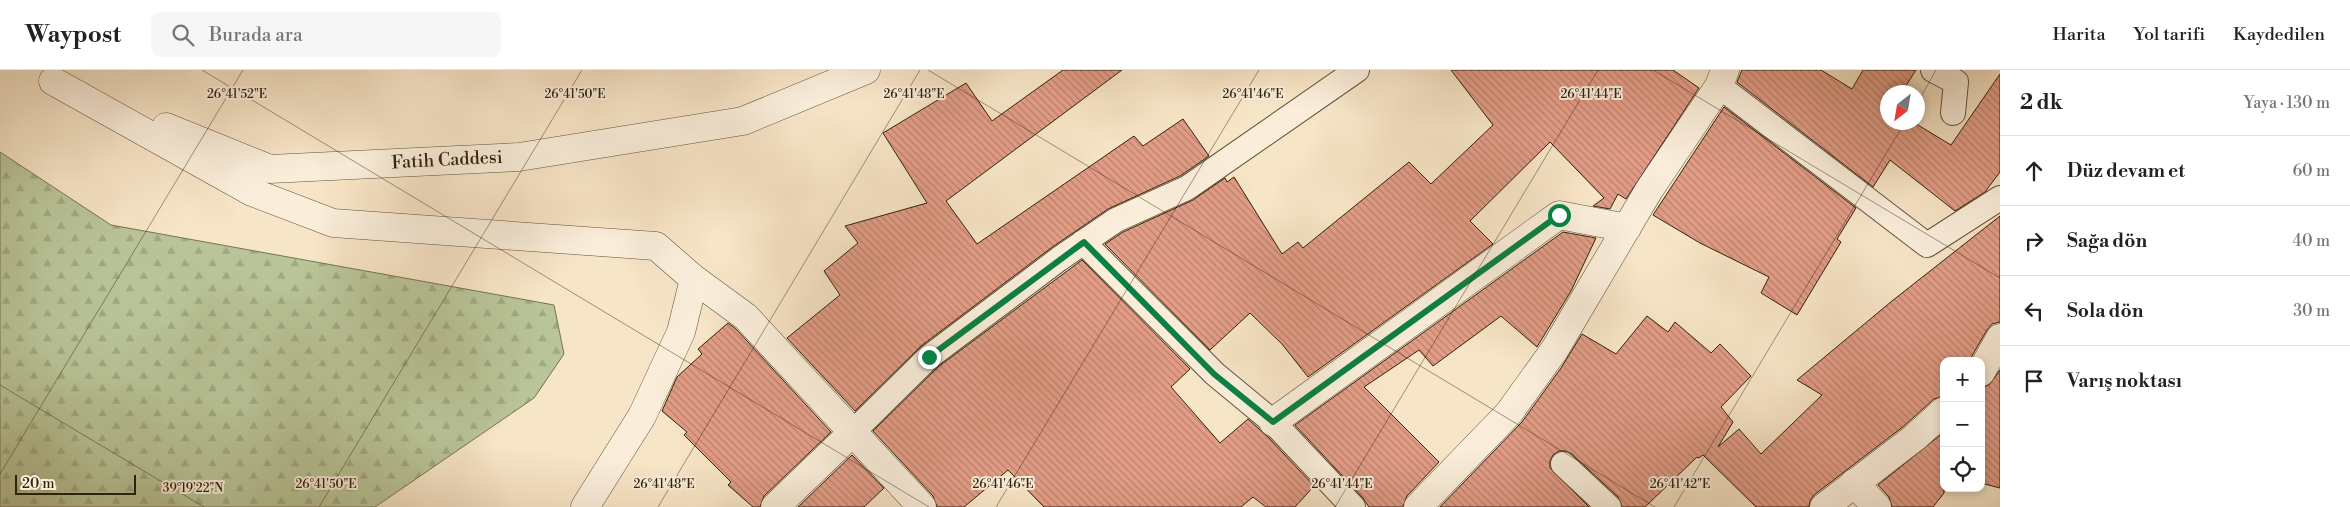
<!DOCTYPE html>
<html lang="tr">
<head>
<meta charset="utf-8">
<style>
  :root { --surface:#fff; --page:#f6f6f6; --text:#222; --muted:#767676; --line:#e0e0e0 }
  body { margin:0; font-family:"Libre Bodoni",serif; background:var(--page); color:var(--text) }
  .controls { position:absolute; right:15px; bottom:15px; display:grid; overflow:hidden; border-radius:10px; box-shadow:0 2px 8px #0003 }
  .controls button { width:45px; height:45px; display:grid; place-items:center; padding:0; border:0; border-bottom:1px solid var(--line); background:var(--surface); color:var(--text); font:25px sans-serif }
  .compass { position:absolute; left:1880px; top:15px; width:45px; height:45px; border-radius:50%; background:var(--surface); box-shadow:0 2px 8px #0003; rotate:211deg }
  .scale { position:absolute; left:15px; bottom:12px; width:121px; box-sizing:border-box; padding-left:5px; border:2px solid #32210b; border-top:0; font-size:14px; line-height:18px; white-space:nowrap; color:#32210b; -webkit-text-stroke:4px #faeedb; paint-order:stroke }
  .stop { position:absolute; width:15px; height:15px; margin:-11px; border:4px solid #0b8043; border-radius:50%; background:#fff }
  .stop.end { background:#0b8043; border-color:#fff; box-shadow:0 1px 5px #0008 }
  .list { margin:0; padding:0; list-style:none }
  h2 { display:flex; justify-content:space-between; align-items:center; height:65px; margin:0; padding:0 20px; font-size:21px }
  h2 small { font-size:16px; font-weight:400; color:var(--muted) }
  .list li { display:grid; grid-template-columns:32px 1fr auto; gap:15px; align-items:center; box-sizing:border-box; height:70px; padding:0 20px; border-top:1px solid var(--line) }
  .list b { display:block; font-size:19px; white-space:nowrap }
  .list em { font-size:16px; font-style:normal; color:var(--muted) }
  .icon { flex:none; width:28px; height:28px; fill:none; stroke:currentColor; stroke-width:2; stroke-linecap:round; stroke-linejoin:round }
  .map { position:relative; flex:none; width:2000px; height:437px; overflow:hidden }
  header { display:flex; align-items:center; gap:30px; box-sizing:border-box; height:70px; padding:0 25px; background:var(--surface); border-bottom:1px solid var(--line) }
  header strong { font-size:24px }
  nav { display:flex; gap:28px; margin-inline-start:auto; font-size:18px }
  .search { width:350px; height:45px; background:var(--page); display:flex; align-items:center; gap:12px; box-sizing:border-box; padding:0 18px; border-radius:10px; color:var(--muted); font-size:19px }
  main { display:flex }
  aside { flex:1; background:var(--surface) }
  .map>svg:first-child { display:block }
  .forest { fill:url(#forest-firs); stroke:#767352 }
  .building { fill:url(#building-back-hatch); stroke:#32210b }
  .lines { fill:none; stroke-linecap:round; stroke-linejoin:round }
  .service-casing { stroke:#63523a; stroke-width:26 }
  .minor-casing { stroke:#63523a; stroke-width:29 }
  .tertiary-casing { stroke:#63523a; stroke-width:29 }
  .service { stroke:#faeedb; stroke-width:24 }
  .minor { stroke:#faeedb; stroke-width:28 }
  .tertiary { stroke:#faeedb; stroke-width:28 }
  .route { stroke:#0b8043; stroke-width:6 }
  .ticks { fill:none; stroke:#32210b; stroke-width:1; stroke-opacity:0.45 }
  .labels { text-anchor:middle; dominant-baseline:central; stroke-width:4; stroke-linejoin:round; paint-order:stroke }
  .street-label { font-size:18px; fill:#32210b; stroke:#faeedb }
  .ticks-label { font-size:12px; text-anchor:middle; fill:#32210b; stroke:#faeedb; stroke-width:4; stroke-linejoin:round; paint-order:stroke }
</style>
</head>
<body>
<header>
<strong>Waypost</strong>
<div class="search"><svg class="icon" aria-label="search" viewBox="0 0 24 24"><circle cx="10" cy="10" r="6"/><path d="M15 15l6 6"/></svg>Burada ara</div>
<nav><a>Harita</a><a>Yol tarifi</a><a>Kaydedilen</a></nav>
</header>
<main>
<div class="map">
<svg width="2000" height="437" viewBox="0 0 2000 437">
  <defs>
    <pattern id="forest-firs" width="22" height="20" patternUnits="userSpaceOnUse" patternTransform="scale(1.25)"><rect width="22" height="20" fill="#b9c598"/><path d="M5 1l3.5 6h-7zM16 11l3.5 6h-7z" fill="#a0a982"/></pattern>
    <pattern id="building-back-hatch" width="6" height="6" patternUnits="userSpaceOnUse" patternTransform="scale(1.25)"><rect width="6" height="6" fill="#e39d87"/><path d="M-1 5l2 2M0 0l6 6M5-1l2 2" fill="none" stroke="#b9806d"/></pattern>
  </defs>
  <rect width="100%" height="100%" fill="#f7e5c7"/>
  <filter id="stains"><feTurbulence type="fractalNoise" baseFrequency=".004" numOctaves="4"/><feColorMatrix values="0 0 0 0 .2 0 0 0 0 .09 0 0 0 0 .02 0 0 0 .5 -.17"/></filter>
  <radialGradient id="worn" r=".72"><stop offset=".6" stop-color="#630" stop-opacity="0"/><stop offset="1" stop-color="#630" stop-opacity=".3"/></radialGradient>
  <path class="forest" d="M 0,82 L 111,155 L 554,235 L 564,284 L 534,328 L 375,437 L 0,437 Z"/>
  <path class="building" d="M 1063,0 L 1122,0 L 946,131 L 977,174 L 1134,66 L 1143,76 L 1183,49 L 1209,86 L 1180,106 L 1108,139 L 1051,178 L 921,276 L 855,341 L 787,268 L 840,225 L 824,201 L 858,173 L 845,156 L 927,133 L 883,63 L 966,13 L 992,51 Z
    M 1451,0 L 1673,0 L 1699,18 L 1626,129 L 1618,124 L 1610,139 L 1593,136 L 1604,128 L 1550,72 L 1470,151 L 1493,174 L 1308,307 L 1282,274 L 1250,243 L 1210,280 L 1105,174 L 1123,162 L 1193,130 L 1225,108 L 1227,112 L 1234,107 L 1282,184 L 1298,172 L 1303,178 L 1409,92 L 1431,114 L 1493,55 Z
    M 1742,0 L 1821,0 L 1852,19 L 1863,0 L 1916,0 L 1902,22 L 1888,22 L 1888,52 L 1913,52 L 1951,75 L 2000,4 L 2000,102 L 1985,122 L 1955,141 L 1890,90 L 1873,117 L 1737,12 Z
    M 1724,37 L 1856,138 L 1837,169 L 1841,172 L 1797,245 L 1761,223 L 1769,207 L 1700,173 L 1653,145 Z
    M 2000,146 L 2000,252 L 1992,254 L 1987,260 L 1969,291 L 1944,291 L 1944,326 L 1934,329 L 1904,356 L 1814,425 L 1810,431 L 1809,437 L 1756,437 L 1703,385 L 1699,388 L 1697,387 L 1645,437 L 1622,437 L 1618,427 L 1572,384 L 1566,381 L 1559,381 L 1553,385 L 1550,391 L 1550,398 L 1589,437 L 1440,437 L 1522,352 L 1561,298 L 1582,264 L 1616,284 L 1647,246 L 1668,262 L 1675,252 L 1711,283 L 1720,274 L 1751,306 L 1721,337 L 1733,352 L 1718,377 L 1739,359 L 1761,384 L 1822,325 L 1797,310 L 1892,231 Z
    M 1563,162 L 1596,168 L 1571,221 L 1537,277 L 1501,246 L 1433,296 L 1419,280 L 1364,317 L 1439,392 L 1407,426 L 1403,437 L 1369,437 L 1363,428 L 1295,355 Z
    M 1082,190 L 1190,299 L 1171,317 L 1220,373 L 1248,349 L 1268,367 L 1314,416 L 1295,437 L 1266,437 L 1253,427 L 1241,437 L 1044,437 L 1008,400 L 964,437 L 937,437 L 933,426 L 873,361 L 938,297 Z
    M 728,253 L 736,259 L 831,362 L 764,426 L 760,437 L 753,437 L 728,415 L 731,412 L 684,365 L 687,362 L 662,341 L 677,307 L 702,284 L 698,279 Z
    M 2000,300 L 2000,418 L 1981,413 L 1981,318 L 1989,315 Z
    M 1944,362 L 1944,423 L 1933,437 L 1892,437 L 1889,427 L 1878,415 Z
    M 852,385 L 884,418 L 864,437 L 798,437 Z"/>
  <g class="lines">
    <defs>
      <path id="service" d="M 1933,0 L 1956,12 L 1953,43
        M 1719,16 L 1927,175 L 2000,128
        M 1083,172 L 1215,304 L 1273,352 L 1353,437
        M 853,362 L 929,287 L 1059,189 L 1116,150 L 1187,118 L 1357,0
        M 1563,394 L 1609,437"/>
      <path id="minor" d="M 694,209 L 746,247 L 922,437
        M 1273,352 L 1559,145 L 1627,158
        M 1854,413 L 1877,437
        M 775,437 L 853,362
        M 1418,437 L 1509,343 L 1555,279 L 1649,120 L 1719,16 L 1725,0"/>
      <path id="tertiary" d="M 53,11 L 252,122 L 333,153 L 656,176 L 694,209 L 681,262 L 642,346 L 585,437
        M 166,57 L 270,99 L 519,87 L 743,51 L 866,0
        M 1981,302 L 2000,268
        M 1824,437 L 1914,368 L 1944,341"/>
    </defs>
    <use href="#service" class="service-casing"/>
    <use href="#minor" class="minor-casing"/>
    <use href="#tertiary" class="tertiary-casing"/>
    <use href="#service" class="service"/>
    <use href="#minor" class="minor"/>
    <use href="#tertiary" class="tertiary"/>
  </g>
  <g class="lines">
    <path class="route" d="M 929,287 L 1084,172 L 1214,304 L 1273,352 L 1559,145"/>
  </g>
  <path class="ticks" d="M 202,0 L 929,437M 928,0 L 1655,437M 1653,0 L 2000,208M 1918,32 L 1936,0M 0,315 L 204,437M 0,404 L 243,0M 319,437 L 582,0M 658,437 L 920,0M 996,437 L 1259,0M 1335,437 L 1598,0M 1674,437 L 1905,52"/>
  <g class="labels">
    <g class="street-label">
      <text transform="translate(447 90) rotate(-3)">Fatih Caddesi</text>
    </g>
  </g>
  <g class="ticks-label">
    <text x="237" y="28">26°41'52"E</text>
    <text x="575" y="28">26°41'50"E</text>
    <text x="914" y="28">26°41'48"E</text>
    <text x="1253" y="28">26°41'46"E</text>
    <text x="1591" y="28">26°41'44"E</text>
    <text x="326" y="418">26°41'50"E</text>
    <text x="664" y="418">26°41'48"E</text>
    <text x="1003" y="418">26°41'46"E</text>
    <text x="1342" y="418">26°41'44"E</text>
    <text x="1680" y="418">26°41'42"E</text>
    <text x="193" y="422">39°19'22"N</text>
  </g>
  <rect width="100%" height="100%" filter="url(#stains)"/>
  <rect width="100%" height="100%" fill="url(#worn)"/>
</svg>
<div class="controls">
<button>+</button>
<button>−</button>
<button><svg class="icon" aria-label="locate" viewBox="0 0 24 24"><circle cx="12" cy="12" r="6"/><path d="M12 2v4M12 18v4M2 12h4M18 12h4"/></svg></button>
</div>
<svg class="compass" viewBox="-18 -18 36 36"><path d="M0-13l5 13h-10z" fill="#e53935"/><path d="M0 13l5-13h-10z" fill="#767676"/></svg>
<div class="scale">20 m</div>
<div class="stop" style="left:1559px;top:145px"></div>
<div class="stop end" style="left:929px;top:287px"></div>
</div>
<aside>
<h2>2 dk<small>Yaya · 130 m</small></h2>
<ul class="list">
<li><svg class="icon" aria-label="ahead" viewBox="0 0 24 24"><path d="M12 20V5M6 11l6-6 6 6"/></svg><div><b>Düz devam et</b></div><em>60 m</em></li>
<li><svg class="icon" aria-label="right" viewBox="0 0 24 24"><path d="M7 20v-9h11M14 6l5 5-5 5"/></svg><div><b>Sağa dön</b></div><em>40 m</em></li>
<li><svg class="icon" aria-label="left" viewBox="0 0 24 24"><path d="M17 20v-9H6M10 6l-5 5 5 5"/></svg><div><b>Sola dön</b></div><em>30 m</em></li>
<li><svg class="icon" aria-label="arrive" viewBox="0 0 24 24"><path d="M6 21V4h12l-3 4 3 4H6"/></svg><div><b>Varış noktası</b></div></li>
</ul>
</aside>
</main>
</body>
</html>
